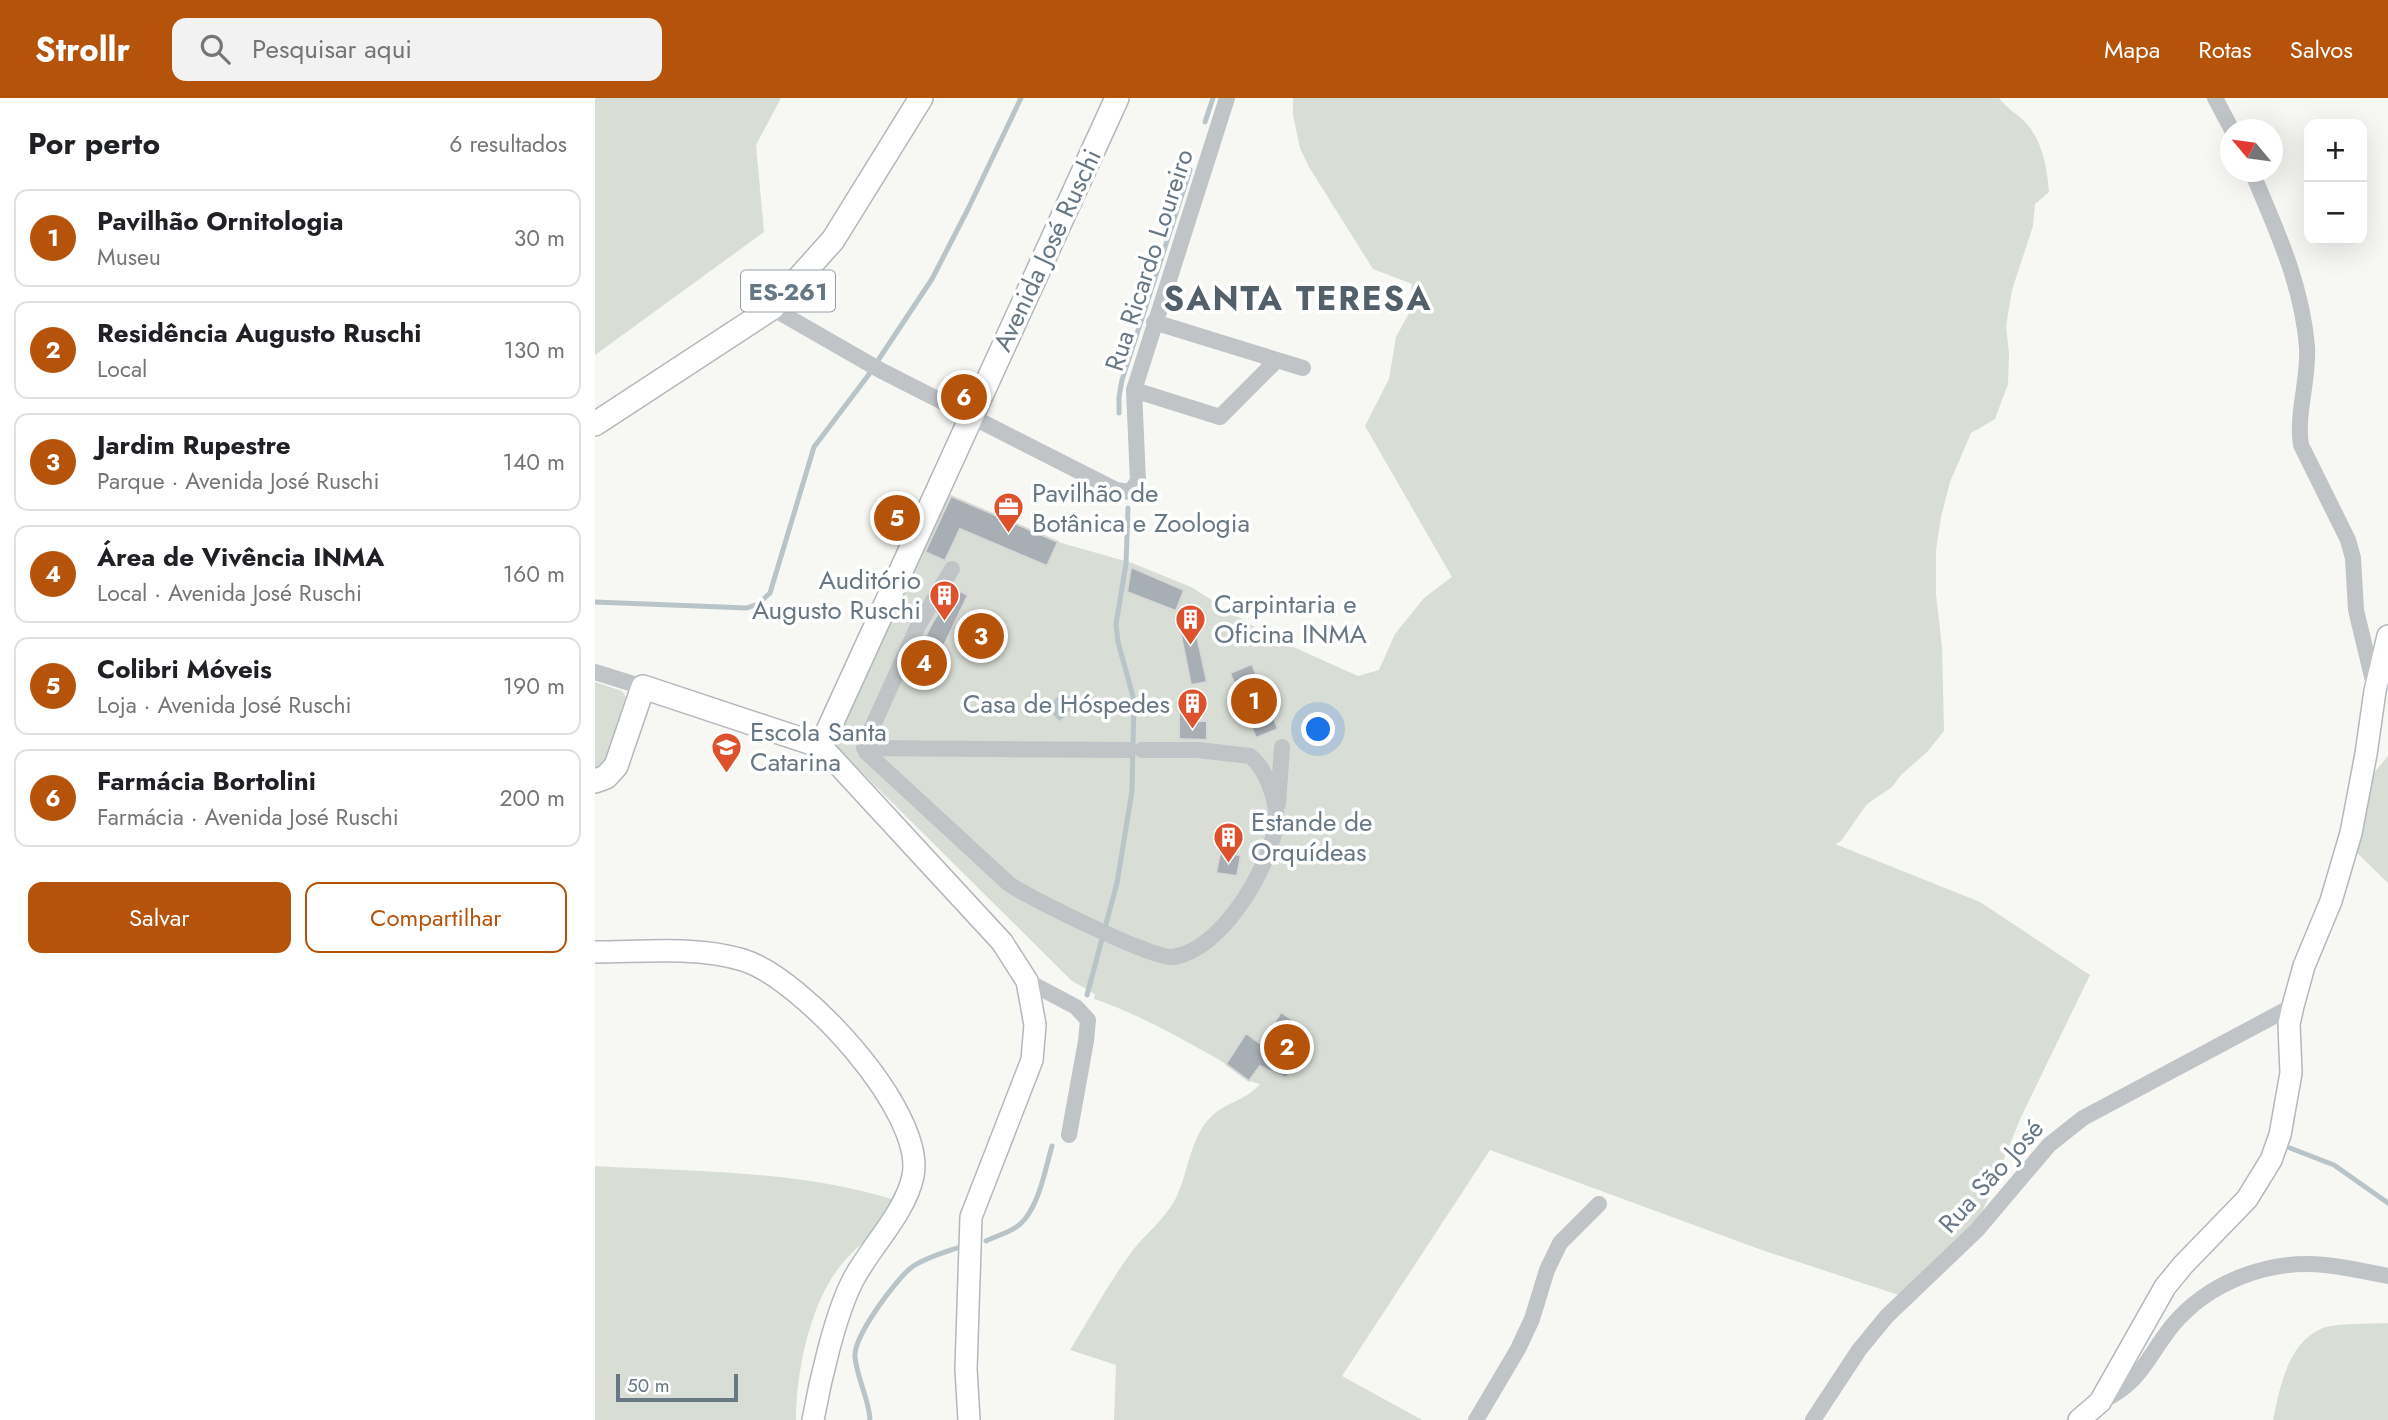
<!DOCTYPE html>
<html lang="pt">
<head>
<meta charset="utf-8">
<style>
  :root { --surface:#fff; --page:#f2f2f2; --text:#202124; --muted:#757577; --line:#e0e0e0; --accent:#b45309 }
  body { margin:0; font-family:Jost,sans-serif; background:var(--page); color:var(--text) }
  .controls { position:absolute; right:21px; top:21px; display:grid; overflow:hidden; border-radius:14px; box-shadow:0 7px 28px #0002 }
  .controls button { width:63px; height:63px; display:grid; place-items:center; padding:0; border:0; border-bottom:2px solid var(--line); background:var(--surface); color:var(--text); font:35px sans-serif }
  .compass { position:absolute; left:1625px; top:21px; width:63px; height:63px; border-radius:50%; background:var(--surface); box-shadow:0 7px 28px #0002; rotate:299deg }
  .scale { position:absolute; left:21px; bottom:18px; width:122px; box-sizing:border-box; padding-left:7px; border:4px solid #677784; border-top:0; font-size:19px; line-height:24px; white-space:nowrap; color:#677784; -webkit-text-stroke:5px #fff; paint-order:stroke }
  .you { position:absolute; left:724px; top:632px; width:24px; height:24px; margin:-18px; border:5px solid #fff; border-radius:50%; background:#1a73e8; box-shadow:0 0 0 10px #1a73e833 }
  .badge { display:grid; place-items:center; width:46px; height:46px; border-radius:50%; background:var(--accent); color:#fff; font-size:23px; font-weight:700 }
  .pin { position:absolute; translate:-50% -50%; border:4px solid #fff; box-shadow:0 2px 7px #0006 }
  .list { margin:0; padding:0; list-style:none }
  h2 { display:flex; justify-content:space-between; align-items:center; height:91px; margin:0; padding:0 28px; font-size:30px }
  h2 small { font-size:23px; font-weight:400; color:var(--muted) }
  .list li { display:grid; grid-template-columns:46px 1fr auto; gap:21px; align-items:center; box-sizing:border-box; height:98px; margin:0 14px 14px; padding:0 14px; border:2px solid var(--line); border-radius:14px }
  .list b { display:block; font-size:26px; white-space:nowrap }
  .list p { margin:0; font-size:23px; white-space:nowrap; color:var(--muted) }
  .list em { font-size:23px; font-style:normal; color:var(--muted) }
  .actions { display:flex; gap:14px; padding:21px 28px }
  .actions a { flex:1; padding:16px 0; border:2px solid var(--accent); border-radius:14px; text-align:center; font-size:24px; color:var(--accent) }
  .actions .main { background:var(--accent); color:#fff }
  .icon { flex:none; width:38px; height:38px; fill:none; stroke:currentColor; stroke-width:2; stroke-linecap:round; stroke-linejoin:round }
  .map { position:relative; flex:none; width:1793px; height:1322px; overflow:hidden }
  header { display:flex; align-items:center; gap:42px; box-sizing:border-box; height:98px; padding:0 35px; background:var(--accent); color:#fff }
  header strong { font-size:33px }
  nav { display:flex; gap:38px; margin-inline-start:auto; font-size:24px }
  .search { width:490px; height:63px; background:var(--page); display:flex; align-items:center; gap:18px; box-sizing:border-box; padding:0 24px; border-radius:14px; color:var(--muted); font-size:26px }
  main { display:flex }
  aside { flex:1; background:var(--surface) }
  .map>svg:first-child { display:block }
  .green { fill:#d8ddd5 }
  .water { fill:#b9c4c8 }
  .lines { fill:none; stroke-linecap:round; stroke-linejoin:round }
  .stream { stroke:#b9c4c8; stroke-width:5 }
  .building { fill:#a7afb5; stroke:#d8d8d6; stroke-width:2 }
  .secondary-casing { stroke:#b2b8bc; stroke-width:24 }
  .primary-casing { stroke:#b3b8bb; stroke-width:26 }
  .street { stroke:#c0c4c7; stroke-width:16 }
  .secondary { stroke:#fff; stroke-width:21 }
  .primary { stroke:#fff; stroke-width:23 }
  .labels { text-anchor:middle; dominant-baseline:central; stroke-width:7; stroke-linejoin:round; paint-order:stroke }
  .shield { fill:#fff; stroke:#95a0a9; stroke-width:2 }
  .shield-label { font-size:24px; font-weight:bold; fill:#677784 }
  .street-label { font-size:26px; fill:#677784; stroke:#fff }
  .poi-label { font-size:26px; fill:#677784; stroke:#fff; text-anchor:start }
  .district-label { font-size:33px; font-weight:bold; letter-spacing:2px; fill:#546069; stroke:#fff }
</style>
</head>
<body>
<header>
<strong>Strollr</strong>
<div class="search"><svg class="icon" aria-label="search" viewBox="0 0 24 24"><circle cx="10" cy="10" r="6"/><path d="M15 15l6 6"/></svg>Pesquisar aqui</div>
<nav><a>Mapa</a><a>Rotas</a><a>Salvos</a></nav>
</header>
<main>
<aside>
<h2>Por perto<small>6 resultados</small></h2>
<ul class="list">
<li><span class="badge">1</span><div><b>Pavilhão Ornitologia</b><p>Museu</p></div><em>30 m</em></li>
<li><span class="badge">2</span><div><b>Residência Augusto Ruschi</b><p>Local</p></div><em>130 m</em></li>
<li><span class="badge">3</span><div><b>Jardim Rupestre</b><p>Parque · Avenida José Ruschi</p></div><em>140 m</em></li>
<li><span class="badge">4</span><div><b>Área de Vivência INMA</b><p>Local · Avenida José Ruschi</p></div><em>160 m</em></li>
<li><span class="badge">5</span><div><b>Colibri Móveis</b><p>Loja · Avenida José Ruschi</p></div><em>190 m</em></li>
<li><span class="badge">6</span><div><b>Farmácia Bortolini</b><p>Farmácia · Avenida José Ruschi</p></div><em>200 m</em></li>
</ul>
<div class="actions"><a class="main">Salvar</a><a>Compartilhar</a></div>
</aside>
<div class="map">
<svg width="1793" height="1322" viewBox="0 0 1793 1322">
  <rect width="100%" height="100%" fill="#f7f7f4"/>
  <path class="green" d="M 0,0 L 186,0 L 161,47 L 169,134 L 0,257 Z
    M 698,0 L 1404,0 C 1412,11 1423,16 1432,26 C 1448,45 1452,70 1454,94 L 1440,106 L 1438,128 L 1417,192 L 1411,228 L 1414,256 L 1413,286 L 1400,321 L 1376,335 L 1355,384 L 1346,419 L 1341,452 L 1341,496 L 1347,549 L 1349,633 L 1332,654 L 1306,677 L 1297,689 L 1272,706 L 1246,743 L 1240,746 L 1385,804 L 1495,877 L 1426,1019 L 1386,1117 L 1313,1200 L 1164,1151 L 895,1052 L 747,1278 L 827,1322 L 519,1322 L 521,1267 L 475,1252 C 495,1220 513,1186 535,1156 C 549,1137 569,1122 580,1102 C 593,1077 594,1044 613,1022 C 627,1005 651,1003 665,986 C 648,982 638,970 623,961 C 583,939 542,915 499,901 L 500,896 L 477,883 L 237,645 L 350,396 L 463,444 L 537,465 L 596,489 L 676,539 L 763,578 L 784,572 L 800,536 L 829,500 L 857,479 L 770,328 L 794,281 L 801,239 L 813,217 L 817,186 L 778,171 L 714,69 L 705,50 L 698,17 Z
    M 0,584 L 27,593 L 31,599 L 10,667 L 0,671 Z
    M 1793,658 L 1793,785 L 1752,745 L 1767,689 Z
    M 0,1068 C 102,1074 208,1072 306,1104 C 291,1128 265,1144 246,1167 C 215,1205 201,1274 201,1322 L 0,1322 Z
    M 1793,1225 L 1793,1322 L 1678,1322 C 1685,1289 1693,1244 1728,1230 C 1741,1225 1777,1226 1793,1225 Z"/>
  <path class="water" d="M 463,598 L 474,598 L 478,608 L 470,619 L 464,623 L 456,614 L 457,605 Z"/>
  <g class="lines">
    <path class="stream" d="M 610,24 L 618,0
      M 524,315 L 524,299 L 527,282 L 595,72
      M 0,504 L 152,510 L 163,506 L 175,495 L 219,349 L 272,279 L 337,181 L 373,111 L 426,0
      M 492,897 L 522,785 L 537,693 L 539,602 L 523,544 L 521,526 L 531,466 L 533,410
      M 1695,1050 L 1739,1067 L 1793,1105
      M 391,1143 C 403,1137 421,1133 430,1121 C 445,1102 450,1072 457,1048
      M 275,1322 C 274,1300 262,1281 260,1259 C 258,1239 301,1181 317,1169 C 330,1160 347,1155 362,1150"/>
  </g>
  <path class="building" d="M 356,398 L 463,444 L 452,468 L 365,431 L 350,463 L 330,454 Z
    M 536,469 L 589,492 L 581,513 L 596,510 L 612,584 L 596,587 L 581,513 L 532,494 Z
    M 358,490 L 373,497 L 334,579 L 316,570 L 335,529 Z
    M 657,566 L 683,631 L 661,640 L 635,575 Z
    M 584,612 L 605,612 L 605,623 L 612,623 L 612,642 L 584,641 Z
    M 625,755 L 646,757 L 642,778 L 621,775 Z
    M 686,914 L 712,932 L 706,941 L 718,943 L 691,980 L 665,968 L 654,983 L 631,966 L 651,935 L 666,946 Z"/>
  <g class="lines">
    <defs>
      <path id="secondary" d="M 226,648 L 407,844 L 432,883 L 440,927 L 437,962 L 376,1119 L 371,1271 L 374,1322
        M 0,854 C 48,854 102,848 148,862 C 207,880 331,1014 318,1078 C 310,1116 274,1150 257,1184 C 240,1218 225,1283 218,1322
        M 1484,1322 L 1505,1304 L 1570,1189 L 1588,1167 L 1652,1101 L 1676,1062 L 1685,1037 L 1696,975 L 1694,926 L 1698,908 L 1709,868 L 1736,803 L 1756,735 L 1771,656 L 1780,593 L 1793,538"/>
      <path id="primary" d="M 0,326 L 177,210 L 238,142 L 326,0
        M 0,683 L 11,679 L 21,668 L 48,589 L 226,648 L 522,0"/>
    </defs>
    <use href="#secondary" class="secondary-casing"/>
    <use href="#primary" class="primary-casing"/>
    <path class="street" d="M 1620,0 L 1637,32
      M 1657,74 C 1681,131 1707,186 1712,249 C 1714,282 1701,315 1706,347 L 1753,442 L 1758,460 L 1761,512 L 1779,587
      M 177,210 L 285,272 L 521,392 L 535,394 L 543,383 L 539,292 L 632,0
      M 559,224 L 708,270
      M 539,292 L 625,319 L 682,262
      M 357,471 L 323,528 L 270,645 L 271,654 L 414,786 C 436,800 558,862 578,859 C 625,853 672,774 680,731 C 685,710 673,672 655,658 L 603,652 L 547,652
      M 0,574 L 48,589
      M 269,650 L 533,652
      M 683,706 L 687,649
      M 432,883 L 481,909 L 493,922 L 491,943 L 474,1037
      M 1505,1304 C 1547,1284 1550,1262 1577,1228 C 1613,1184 1674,1161 1730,1167 C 1751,1169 1772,1174 1793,1178
      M 881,1322 L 923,1251 L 937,1221 L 952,1172 L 965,1145 L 1004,1106
      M 1218,1322 L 1264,1252 L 1292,1218 L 1382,1132 L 1454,1047 L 1488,1020 L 1698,908"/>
    <use href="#secondary" class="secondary"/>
    <use href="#primary" class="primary"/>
  </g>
  <defs>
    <symbol id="office-pin" viewBox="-11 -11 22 30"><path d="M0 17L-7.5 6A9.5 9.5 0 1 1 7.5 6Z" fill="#dd522d" stroke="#fff"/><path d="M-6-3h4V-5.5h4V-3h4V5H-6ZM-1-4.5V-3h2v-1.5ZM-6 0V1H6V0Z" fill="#fff"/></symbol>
    <symbol id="building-pin" viewBox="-11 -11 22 30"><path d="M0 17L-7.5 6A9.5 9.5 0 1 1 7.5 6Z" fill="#dd522d" stroke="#fff"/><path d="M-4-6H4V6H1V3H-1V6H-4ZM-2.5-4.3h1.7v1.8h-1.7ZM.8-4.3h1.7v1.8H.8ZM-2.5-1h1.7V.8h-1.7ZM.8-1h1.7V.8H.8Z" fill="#fff"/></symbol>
    <symbol id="school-pin" viewBox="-11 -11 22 30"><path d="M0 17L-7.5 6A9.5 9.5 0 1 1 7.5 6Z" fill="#dd522d" stroke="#fff"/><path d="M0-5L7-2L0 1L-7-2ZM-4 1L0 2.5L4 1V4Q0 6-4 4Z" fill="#fff"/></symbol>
  </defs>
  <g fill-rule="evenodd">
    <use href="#office-pin" x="396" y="392" width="35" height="47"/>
    <use href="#building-pin" x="332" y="480" width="35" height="47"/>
    <use href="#building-pin" x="578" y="504" width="35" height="47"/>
    <use href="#building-pin" x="580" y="588" width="35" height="47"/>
    <use href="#school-pin" x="114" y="632" width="35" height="47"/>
    <use href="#building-pin" x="616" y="722" width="35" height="47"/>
  </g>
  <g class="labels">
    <rect class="shield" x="146" y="172.5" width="94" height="41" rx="5"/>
    <g class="shield-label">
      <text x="193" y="193">ES-261</text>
    </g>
    <g class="street-label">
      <text transform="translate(452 152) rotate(-65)">Avenida José Ruschi</text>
      <text transform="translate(554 162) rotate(-72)">Rua Ricardo Loureiro</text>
      <text transform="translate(1396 1078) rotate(-48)">Rua São José</text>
    </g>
    <g class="poi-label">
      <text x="437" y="395">Pavilhão de<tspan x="437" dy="30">Botânica e Zoologia</tspan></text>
      <text x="326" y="482" text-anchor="end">Auditório<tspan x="326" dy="30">Augusto Ruschi</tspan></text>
      <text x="619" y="506">Carpintaria e<tspan x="619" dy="30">Oficina INMA</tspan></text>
      <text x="575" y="606" text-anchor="end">Casa de Hóspedes</text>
      <text x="155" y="634">Escola Santa<tspan x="155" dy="30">Catarina</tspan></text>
      <text x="656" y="724">Estande de<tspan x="656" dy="30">Orquídeas</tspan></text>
    </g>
    <g class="district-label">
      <text x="703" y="200">SANTA TERESA</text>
    </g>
  </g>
</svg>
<div class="controls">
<button>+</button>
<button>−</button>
</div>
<svg class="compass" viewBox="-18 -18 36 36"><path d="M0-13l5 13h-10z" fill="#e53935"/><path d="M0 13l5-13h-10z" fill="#757577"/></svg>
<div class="scale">50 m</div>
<div class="you"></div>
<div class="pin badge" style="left:659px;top:603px">1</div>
<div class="pin badge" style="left:692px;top:949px">2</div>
<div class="pin badge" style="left:386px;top:538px">3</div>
<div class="pin badge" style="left:329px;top:565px">4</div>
<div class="pin badge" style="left:302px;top:420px">5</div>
<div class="pin badge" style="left:369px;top:299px">6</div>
</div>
</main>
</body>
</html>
